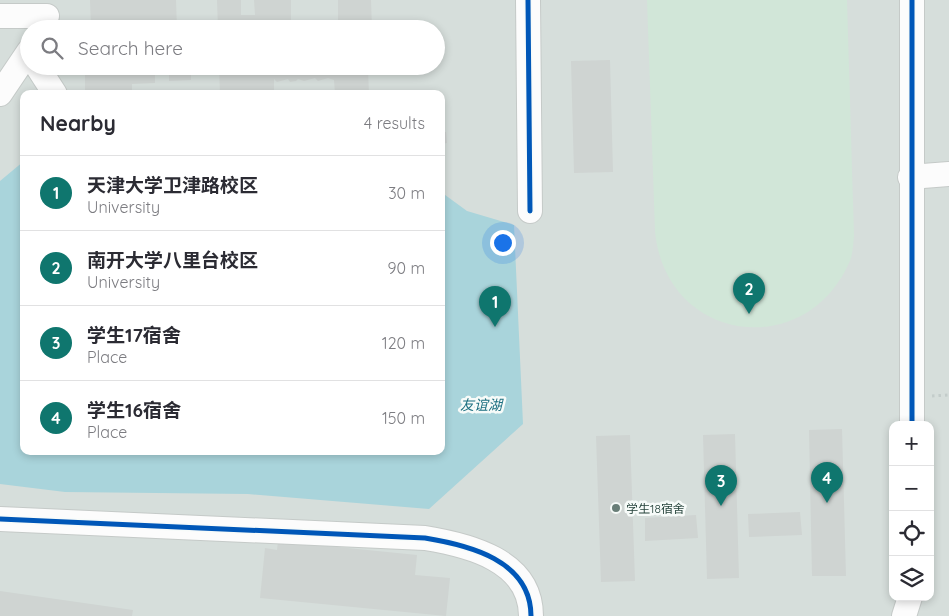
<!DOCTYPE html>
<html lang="en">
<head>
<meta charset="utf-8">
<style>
  :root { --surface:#fff; --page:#f7f7f7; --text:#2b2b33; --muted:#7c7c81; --line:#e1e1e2; --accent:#0f766e }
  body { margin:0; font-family:Quicksand,"Noto Sans SC",sans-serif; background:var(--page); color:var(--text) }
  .controls { position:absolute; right:15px; bottom:15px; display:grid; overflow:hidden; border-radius:10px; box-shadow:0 2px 8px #0003 }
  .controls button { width:45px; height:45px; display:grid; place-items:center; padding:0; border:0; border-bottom:1px solid var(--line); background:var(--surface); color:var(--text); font:25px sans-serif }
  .you { position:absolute; left:502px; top:242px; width:18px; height:18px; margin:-12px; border:4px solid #fff; border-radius:50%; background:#1a73e8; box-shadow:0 0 0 8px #1a73e833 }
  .badge { display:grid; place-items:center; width:32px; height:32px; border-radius:50%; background:var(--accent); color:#fff; font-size:16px; font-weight:700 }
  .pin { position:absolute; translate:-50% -41px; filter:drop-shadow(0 1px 2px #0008) }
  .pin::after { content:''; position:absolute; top:26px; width:18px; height:15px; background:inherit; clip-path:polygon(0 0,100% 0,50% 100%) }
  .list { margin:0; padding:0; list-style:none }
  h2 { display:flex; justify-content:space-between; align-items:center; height:65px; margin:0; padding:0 20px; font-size:21px }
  h2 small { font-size:16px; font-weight:400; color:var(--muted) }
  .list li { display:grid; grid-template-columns:32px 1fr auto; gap:15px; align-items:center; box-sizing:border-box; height:75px; padding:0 20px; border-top:1px solid var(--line) }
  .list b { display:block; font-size:19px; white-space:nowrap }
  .list p { margin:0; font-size:16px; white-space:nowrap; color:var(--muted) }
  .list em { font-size:16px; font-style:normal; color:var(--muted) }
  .icon { flex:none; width:28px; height:28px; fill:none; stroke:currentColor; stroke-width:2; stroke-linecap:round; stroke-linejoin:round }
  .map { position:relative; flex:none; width:949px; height:616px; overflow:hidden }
  .search { position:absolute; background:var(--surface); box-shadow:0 2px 8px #0003; left:20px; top:20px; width:425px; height:55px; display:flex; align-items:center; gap:12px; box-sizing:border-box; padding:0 18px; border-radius:28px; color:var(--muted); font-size:19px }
  .panel { position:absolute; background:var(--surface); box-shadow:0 2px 8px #0003; left:20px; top:90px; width:425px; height:365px; border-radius:10px }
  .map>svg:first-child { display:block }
  .built { fill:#d6dedb; fill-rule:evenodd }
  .green { fill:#d1e6d8 }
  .water { fill:#a9d4db }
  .building { fill:#cfd4d2 }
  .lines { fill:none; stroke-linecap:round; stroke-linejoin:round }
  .minor-casing { stroke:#c5cac8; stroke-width:26 }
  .path { stroke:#c3ccca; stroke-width:3; stroke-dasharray:2.5 4; stroke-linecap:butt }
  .minor { stroke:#fcfcfc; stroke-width:24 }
  .cycleway-casing { stroke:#f7fbf9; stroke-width:8 }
  .cycleway { stroke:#0057b8; stroke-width:5 }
  .poi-dot { fill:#697e78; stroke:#f7fbf9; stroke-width:2 }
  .labels { text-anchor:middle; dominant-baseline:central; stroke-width:5; stroke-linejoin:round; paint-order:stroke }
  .poi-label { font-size:12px; fill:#24423a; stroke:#f7fbf9; text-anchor:start }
  .water-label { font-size:14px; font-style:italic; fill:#1c6f80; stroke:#f7fbf9 }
</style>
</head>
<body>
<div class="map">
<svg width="949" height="616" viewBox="0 0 949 616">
  <rect width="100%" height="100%" fill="#e8edeb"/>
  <path class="built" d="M 0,0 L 949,0 L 949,616 L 0,616 ZM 29,29 L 436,29 L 436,66 L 29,66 ZM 24,94 L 441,94 L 441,451 L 24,451 ZM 893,425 L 930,425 L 930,597 L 893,597 Z"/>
  <path class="green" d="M 647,0 L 847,0 L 854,236 C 853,245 853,255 849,263 C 804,363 665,342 655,231 Z"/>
  <path class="water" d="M 24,161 L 24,451 L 441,451 L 441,192 L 467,211 L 514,225 L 523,424 L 429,509 L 248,494 L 65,492 L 0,484 L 0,181 Z"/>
  <path class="building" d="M 90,0 L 176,0 L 177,29 L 91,29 Z
    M 217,0 L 241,0 L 241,15 L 255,15 L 254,0 L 291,0 L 291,29 L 218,29 Z
    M 338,0 L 371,0 L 372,29 L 338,29 Z
    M 610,60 L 613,172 L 574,173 L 571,61 Z
    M 85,66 L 155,66 L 155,83 L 132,84 L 132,94 L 85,94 Z
    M 169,66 L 191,66 L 191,80 L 169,81 Z
    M 219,66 L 373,66 L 373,70 L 368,70 L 369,94 L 335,94 L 334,80 L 328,78 L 318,81 L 315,78 L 304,81 L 298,79 L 296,81 L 290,82 L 288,79 L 277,82 L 274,79 L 274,93 L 271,94 L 220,94 Z
    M 193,91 L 193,94 L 158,94 L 158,92 Z
    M 441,132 L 446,132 L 447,143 L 441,144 Z
    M 842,429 L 846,576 L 812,576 L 809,430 Z
    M 735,434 L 739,578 L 707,579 L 703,435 Z
    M 630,435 L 635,581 L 601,582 L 596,436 Z
    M 800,512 L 802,535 L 749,537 L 748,514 Z
    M 696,515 L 698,538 L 645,541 L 645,518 Z
    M 278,541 L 417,555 L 415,575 L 450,578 L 446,616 L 260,598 L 265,548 L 277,550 Z
    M 0,591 L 133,610 L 132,616 L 0,616 Z"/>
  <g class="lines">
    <defs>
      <path id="minor" d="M 528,0 L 530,211
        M 912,0 L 912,425
        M 0,16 L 47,16
        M 37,66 L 55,94
        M 0,94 L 29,51
        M 910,177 L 949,174
        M 0,519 L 425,538 C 468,545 531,560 531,616
        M 904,616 L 910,597"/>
    </defs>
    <use href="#minor" class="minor-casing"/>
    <path class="path" d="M 932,396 L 949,395"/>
    <use href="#minor" class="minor"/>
    <defs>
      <path id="cycleway" d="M 528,0 L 530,211
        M 912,0 L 912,425
        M 0,519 L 425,538 C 468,545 531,560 531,616"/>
    </defs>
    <use href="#cycleway" class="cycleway-casing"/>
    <use href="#cycleway" class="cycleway"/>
  </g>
  <circle class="poi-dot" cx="616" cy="508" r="5"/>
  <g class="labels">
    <g class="poi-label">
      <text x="626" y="508">学生18宿舍</text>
    </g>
    <g class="water-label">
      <text x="481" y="405">友谊湖</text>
    </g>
  </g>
</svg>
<div class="controls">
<button>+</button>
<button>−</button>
<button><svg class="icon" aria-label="locate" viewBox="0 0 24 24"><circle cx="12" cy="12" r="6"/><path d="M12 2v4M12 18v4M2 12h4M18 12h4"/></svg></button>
<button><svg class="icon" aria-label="layers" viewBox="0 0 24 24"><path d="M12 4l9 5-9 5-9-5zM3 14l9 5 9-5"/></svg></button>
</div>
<div class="you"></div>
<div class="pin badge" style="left:495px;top:327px">1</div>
<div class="pin badge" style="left:749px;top:314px">2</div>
<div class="pin badge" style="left:721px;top:506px">3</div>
<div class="pin badge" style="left:827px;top:503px">4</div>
<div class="search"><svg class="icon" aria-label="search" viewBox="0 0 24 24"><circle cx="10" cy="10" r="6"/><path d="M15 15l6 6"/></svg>Search here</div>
<section class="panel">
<h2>Nearby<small>4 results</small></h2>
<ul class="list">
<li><span class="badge">1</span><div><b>天津大学卫津路校区</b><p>University</p></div><em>30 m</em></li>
<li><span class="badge">2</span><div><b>南开大学八里台校区</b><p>University</p></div><em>90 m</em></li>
<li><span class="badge">3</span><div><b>学生17宿舍</b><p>Place</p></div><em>120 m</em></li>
<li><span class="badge">4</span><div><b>学生16宿舍</b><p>Place</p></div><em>150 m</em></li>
</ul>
</section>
</div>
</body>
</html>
